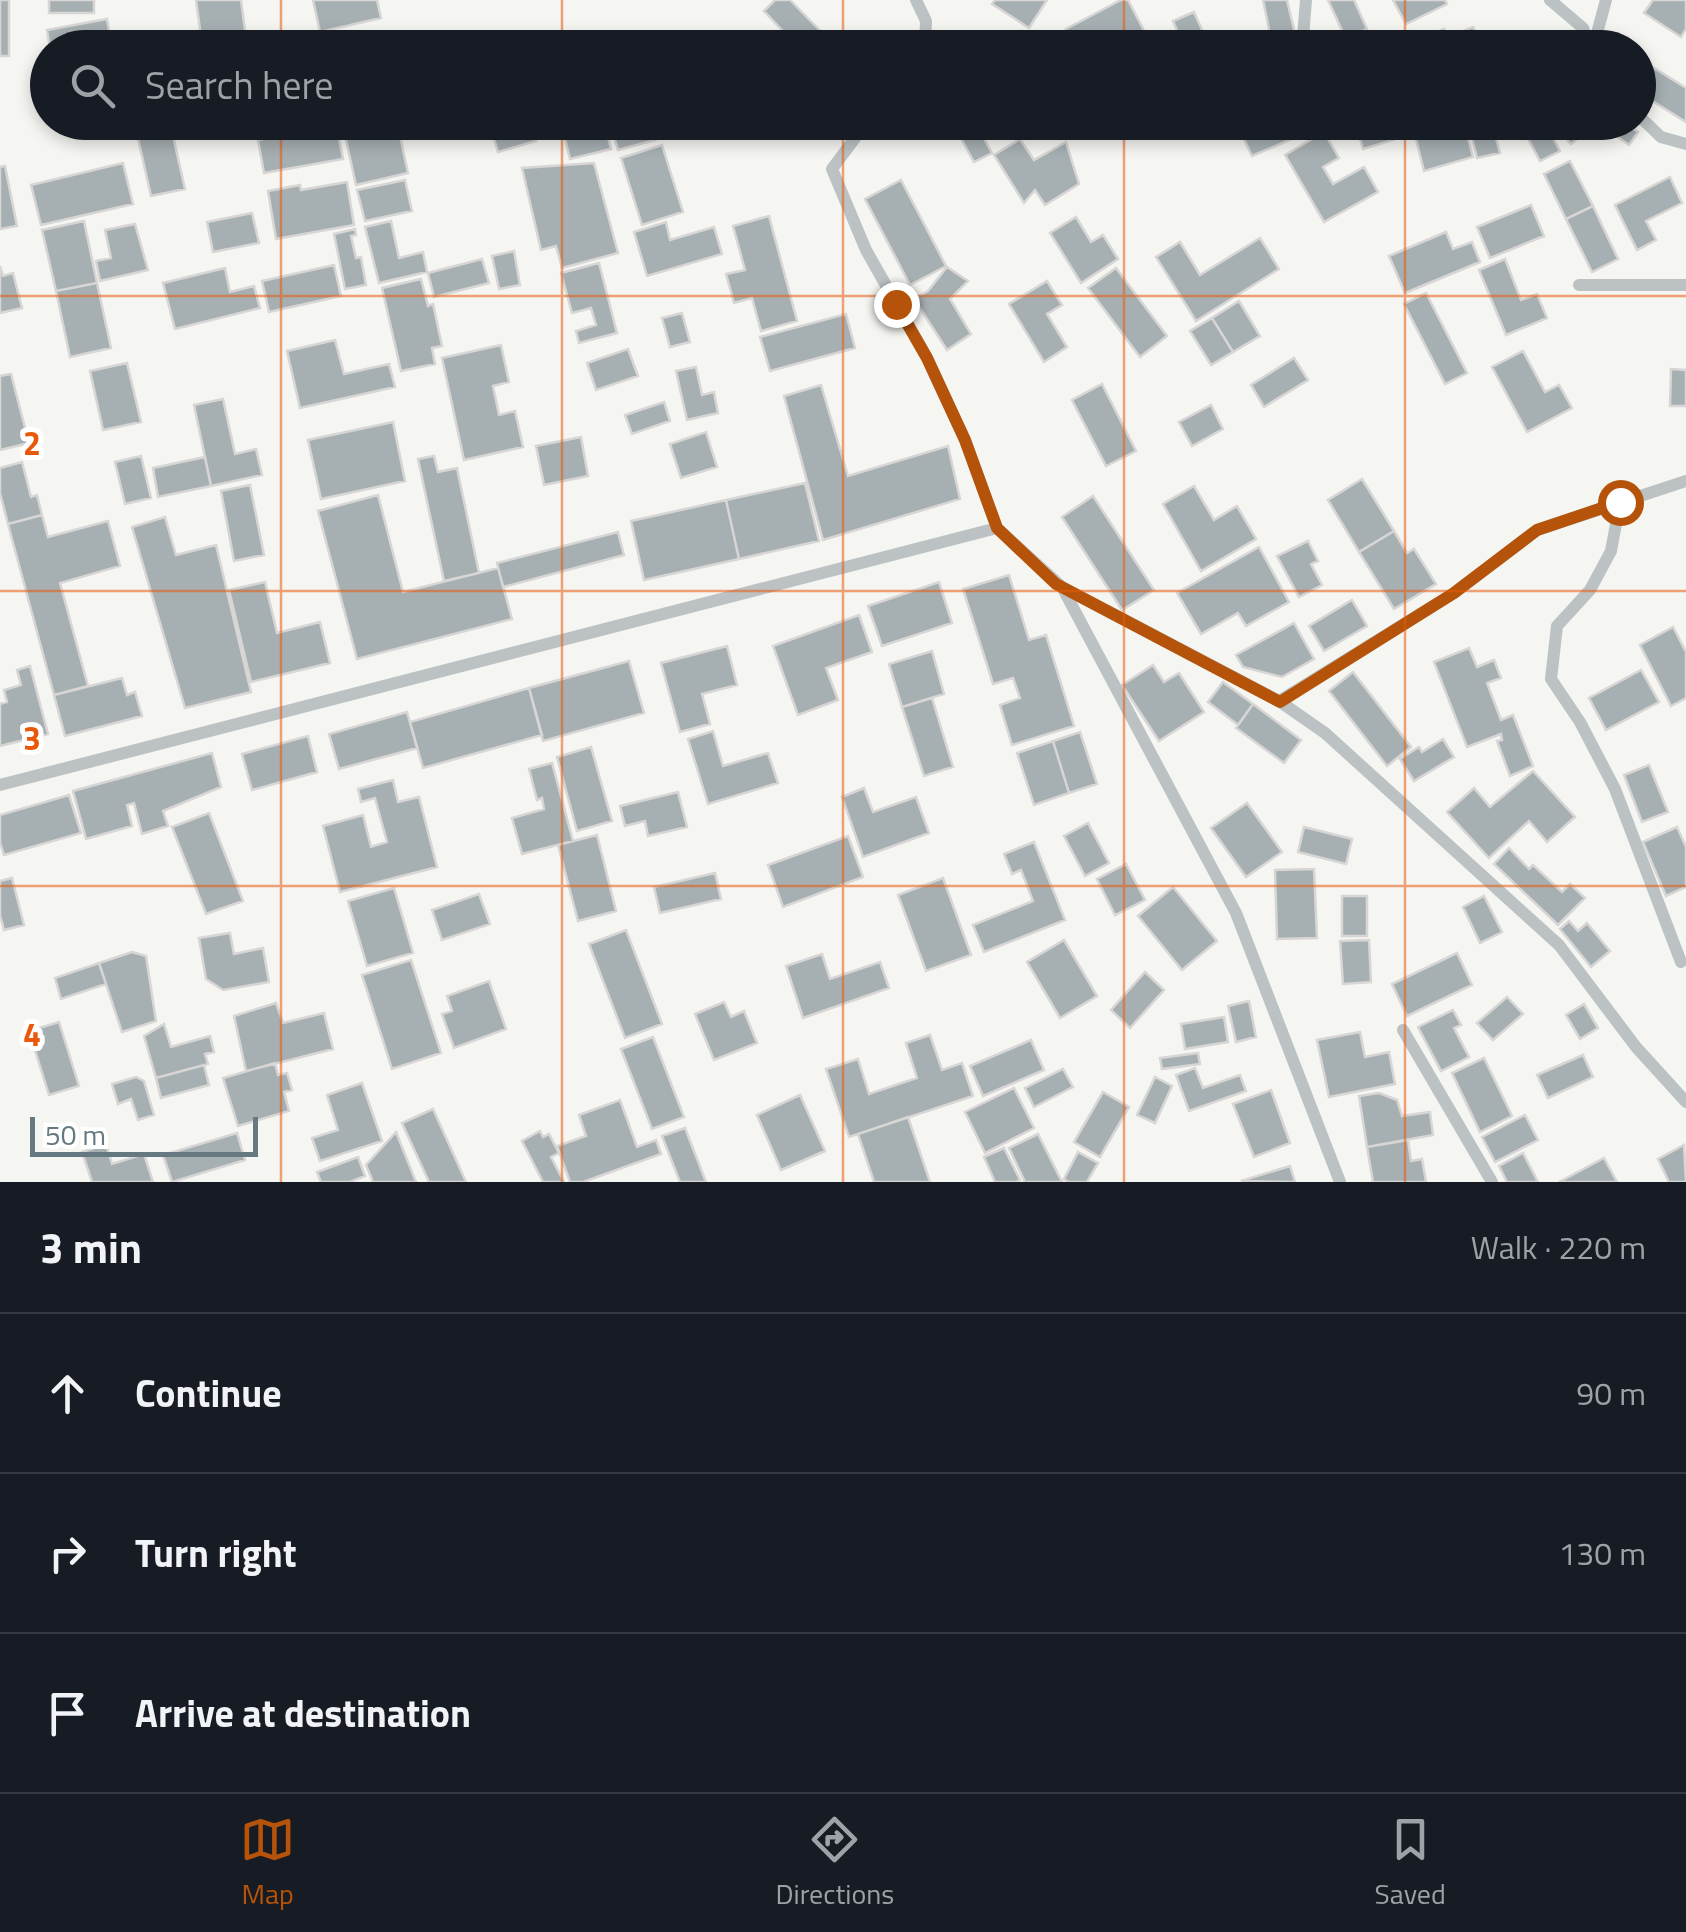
<!DOCTYPE html>
<html lang="en">
<head>
<meta charset="utf-8">
<style>
  :root { --surface:#171b24; --page:#20242c; --text:#f1f3f6; --muted:#9ea1a6; --line:#363941; --accent:#b45309 }
  body { margin:0; font-family:"Titillium Web",sans-serif; background:var(--page); color:var(--text) }
  .scale { position:absolute; left:30px; bottom:25px; width:228px; box-sizing:border-box; padding-left:10px; border:5px solid #667981; border-top:0; font-size:28px; line-height:35px; white-space:nowrap; color:#667981; -webkit-text-stroke:8px #fff; paint-order:stroke }
  .stop { position:absolute; width:30px; height:30px; margin:-22px; border:8px solid #b45309; border-radius:50%; background:#fff }
  .stop.end { background:#b45309; border-color:#fff; box-shadow:0 2px 10px #0008 }
  .list { margin:0; padding:0; list-style:none }
  h2 { display:flex; justify-content:space-between; align-items:center; height:130px; margin:0; padding:0 40px; font-size:42px }
  h2 small { font-size:32px; font-weight:400; color:var(--muted) }
  .list li { display:grid; grid-template-columns:65px 1fr auto; gap:30px; align-items:center; box-sizing:border-box; height:160px; padding:0 40px; border-top:2px solid var(--line) }
  .list b { display:block; font-size:38px; white-space:nowrap }
  .list em { font-size:32px; font-style:normal; color:var(--muted) }
  .icon { flex:none; width:55px; height:55px; fill:none; stroke:currentColor; stroke-width:2; stroke-linecap:round; stroke-linejoin:round }
  .map { position:relative; flex:none; width:1686px; height:1182px; overflow:hidden }
  .search { position:absolute; background:var(--surface); box-shadow:0 5px 15px #0003; left:30px; right:30px; top:30px; height:110px; display:flex; align-items:center; gap:25px; box-sizing:border-box; padding:0 35px; border-radius:55px; color:var(--muted); font-size:38px }
  .sheet { height:610px; background:var(--surface) }
  nav { display:flex; justify-content:space-around; align-items:center; box-sizing:border-box; height:140px; border-top:2px solid var(--line); background:var(--surface); font-size:28px; color:var(--muted) }
  nav a { display:grid; justify-items:center; gap:5px }
  nav .on { color:var(--accent) }
  .map>svg:first-child { display:block }
  .building { fill:#a6afb2; stroke:#d7d6d5; stroke-width:2.5 }
  .lines { fill:none; stroke-linecap:round; stroke-linejoin:round }
  .service { stroke:#bcc2c4; stroke-width:12 }
  .route { stroke:#b45309; stroke-width:12 }
  .grid { fill:none; stroke:#e8590c; stroke-width:2.5; stroke-opacity:0.55 }
  .grid-label { font-size:32px; text-anchor:middle; font-weight:bold; fill:#e8590c; stroke:#fff; stroke-width:10; stroke-linejoin:round; paint-order:stroke }
</style>
</head>
<body>
<div class="map">
<svg width="1686" height="1182" viewBox="0 0 1686 1182">
  <rect width="100%" height="100%" fill="#f5f5f2"/>
  <path class="building" d="M 0,0 L 9,0 L 9,56 L 0,56 Z
    M 49,0 L 94,0 L 94,13 L 49,13 Z
    M 196,0 L 241,0 L 246,38 L 202,44 Z
    M 313,0 L 377,0 L 381,18 L 320,32 Z
    M 775,0 L 790,0 L 834,45 L 799,48 L 764,11 Z
    M 995,0 L 1047,0 L 1029,28 L 992,4 Z
    M 1121,0 L 1128,0 L 1153,48 L 1076,48 L 1066,29 Z
    M 1263,0 L 1287,0 L 1295,34 L 1271,39 Z
    M 1328,0 L 1354,0 L 1367,29 L 1346,39 Z
    M 1393,0 L 1445,0 L 1447,4 L 1406,24 Z
    M 1653,0 L 1686,0 L 1686,29 L 1681,37 L 1644,13 Z
    M 1194,12 L 1210,48 L 1185,48 L 1173,21 Z
    M 107,19 L 112,48 L 50,48 L 47,30 Z
    M 1473,27 L 1482,48 L 1458,48 L 1453,35 Z
    M 1444,29 L 1452,48 L 1422,48 L 1419,40 Z
    M 356,32 L 359,48 L 324,48 L 322,41 Z
    M 1372,34 L 1377,48 L 1345,48 L 1344,43 Z
    M 1638,58 L 1686,88 L 1686,122 L 1638,92 Z
    M 310,122 L 336,122 L 343,159 L 264,173 L 258,140 L 311,130 Z
    M 342,122 L 397,122 L 408,173 L 356,185 Z
    M 489,122 L 530,122 L 536,141 L 498,152 Z
    M 561,122 L 588,122 L 590,130 L 605,126 L 611,149 L 570,159 Z
    M 610,122 L 637,122 L 655,140 L 618,150 Z
    M 952,122 L 975,122 L 992,153 L 974,162 Z
    M 1260,122 L 1287,122 L 1294,138 L 1252,156 L 1240,131 Z
    M 1355,122 L 1388,122 L 1393,140 L 1363,149 Z
    M 1447,122 L 1492,124 L 1466,131 L 1473,157 L 1424,171 L 1414,131 Z
    M 1519,122 L 1545,122 L 1560,151 L 1540,161 Z
    M 1566,122 L 1597,122 L 1571,144 L 1558,129 Z
    M 1607,122 L 1624,122 L 1638,132 L 1629,145 L 1604,127 Z
    M 1492,124 L 1500,153 L 1477,158 L 1470,130 Z
    M 171,127 L 185,189 L 151,196 L 137,134 Z
    M 1324,132 L 1339,158 L 1323,167 L 1333,184 L 1364,167 L 1378,192 L 1324,222 L 1285,155 Z
    M 1020,139 L 1034,160 L 1066,142 L 1079,184 L 1045,205 L 1035,190 L 1024,203 L 994,155 Z
    M 662,145 L 683,212 L 642,225 L 621,158 Z
    M 1570,161 L 1593,206 L 1566,219 L 1544,174 Z
    M 123,163 L 133,204 L 41,225 L 31,185 Z
    M 594,163 L 618,253 L 562,268 L 556,246 L 541,250 L 522,168 Z
    M 5,166 L 17,226 L 0,229 L 0,167 Z
    M 1670,177 L 1682,203 L 1646,221 L 1656,240 L 1637,250 L 1615,205 Z
    M 405,180 L 412,211 L 365,221 L 357,190 Z
    M 901,180 L 946,266 L 910,285 L 865,199 Z
    M 347,182 L 354,225 L 276,239 L 268,191 L 300,185 L 301,190 Z
    M 1531,205 L 1544,236 L 1490,258 L 1477,227 Z
    M 1593,206 L 1618,259 L 1592,272 L 1566,219 Z
    M 252,213 L 259,243 L 213,252 L 207,222 Z
    M 769,216 L 797,321 L 761,331 L 752,298 L 734,303 L 726,274 L 745,270 L 733,226 Z
    M 1076,217 L 1091,242 L 1103,235 L 1118,259 L 1081,283 L 1050,233 Z
    M 84,221 L 97,283 L 56,291 L 42,230 Z
    M 391,221 L 399,258 L 423,252 L 427,272 L 379,283 L 365,227 Z
    M 666,222 L 670,240 L 714,227 L 722,254 L 647,276 L 634,232 Z
    M 135,224 L 148,270 L 100,281 L 96,261 L 111,258 L 105,230 Z
    M 355,229 L 356,235 L 351,236 L 356,258 L 361,257 L 366,285 L 345,289 L 334,234 Z
    M 1446,232 L 1453,249 L 1472,242 L 1480,262 L 1405,293 L 1389,256 Z
    M 1260,238 L 1279,269 L 1196,321 L 1156,257 L 1180,242 L 1200,275 Z
    M 514,251 L 520,285 L 499,289 L 492,256 Z
    M 482,259 L 489,283 L 434,297 L 428,273 Z
    M 1505,259 L 1521,300 L 1537,294 L 1547,318 L 1506,335 L 1479,270 Z
    M 599,263 L 617,333 L 579,343 L 576,331 L 596,325 L 591,308 L 572,313 L 561,273 Z
    M 334,265 L 341,296 L 269,312 L 262,281 Z
    M 0,266 L 3,276 L 13,273 L 22,308 L 0,313 Z
    M 947,267 L 968,281 L 950,299 L 971,334 L 947,350 L 914,299 L 928,291 Z
    M 225,268 L 230,292 L 254,286 L 260,308 L 175,329 L 163,283 Z
    M 1116,268 L 1167,336 L 1140,357 L 1088,288 Z
    M 421,279 L 428,306 L 433,304 L 442,346 L 432,348 L 435,364 L 401,371 L 382,288 Z
    M 1047,281 L 1062,305 L 1047,314 L 1067,347 L 1044,362 L 1009,304 Z
    M 97,283 L 111,348 L 70,357 L 56,291 Z
    M 1426,293 L 1467,373 L 1445,384 L 1404,304 Z
    M 1239,301 L 1260,336 L 1233,352 L 1212,318 Z
    M 682,313 L 690,342 L 670,347 L 662,318 Z
    M 846,314 L 855,348 L 770,371 L 760,337 Z
    M 1212,318 L 1233,352 L 1211,365 L 1190,331 Z
    M 335,340 L 344,374 L 389,364 L 395,387 L 300,408 L 287,351 Z
    M 501,345 L 509,382 L 493,386 L 499,415 L 515,411 L 523,447 L 464,460 L 442,358 Z
    M 628,349 L 638,376 L 596,390 L 587,363 Z
    M 1523,351 L 1545,392 L 1559,385 L 1572,408 L 1527,432 L 1492,367 Z
    M 1294,358 L 1308,380 L 1264,407 L 1251,385 Z
    M 127,363 L 141,422 L 103,430 L 90,371 Z
    M 696,367 L 702,395 L 714,392 L 718,413 L 687,420 L 676,371 Z
    M 1671,369 L 1686,370 L 1686,406 L 1670,406 Z
    M 11,374 L 29,443 L 0,450 L 0,376 Z
    M 1102,384 L 1136,451 L 1106,466 L 1072,400 Z
    M 821,385 L 848,476 L 948,446 L 960,499 L 823,540 L 784,396 Z
    M 223,399 L 235,454 L 256,449 L 262,475 L 211,486 L 194,405 Z
    M 664,402 L 670,421 L 632,434 L 625,415 Z
    M 1211,405 L 1223,429 L 1192,446 L 1179,422 Z
    M 393,422 L 405,481 L 321,499 L 308,440 Z
    M 706,432 L 717,467 L 681,478 L 670,444 Z
    M 581,437 L 588,476 L 544,485 L 536,446 Z
    M 141,456 L 151,498 L 125,504 L 115,462 Z
    M 434,456 L 438,472 L 457,468 L 479,573 L 444,581 L 418,459 Z
    M 205,457 L 211,486 L 158,497 L 153,468 Z
    M 22,462 L 31,497 L 37,495 L 42,515 L 8,524 L 0,493 L 0,468 Z
    M 1362,479 L 1394,531 L 1359,552 L 1328,500 Z
    M 805,483 L 819,541 L 739,559 L 726,500 Z
    M 250,485 L 264,555 L 234,561 L 221,491 Z
    M 1194,486 L 1214,520 L 1237,506 L 1256,539 L 1201,571 L 1163,504 Z
    M 378,495 L 403,592 L 498,568 L 512,619 L 357,659 L 318,511 Z
    M 1093,496 L 1154,590 L 1122,610 L 1062,517 Z
    M 726,500 L 739,559 L 644,580 L 631,521 Z
    M 42,515 L 48,537 L 108,521 L 120,566 L 60,583 L 88,686 L 54,695 L 8,524 Z
    M 165,517 L 176,555 L 216,545 L 251,692 L 185,708 L 132,527 Z
    M 1394,531 L 1407,553 L 1414,549 L 1436,584 L 1394,609 L 1359,552 Z
    M 618,532 L 624,555 L 503,587 L 497,563 Z
    M 1308,541 L 1318,561 L 1311,564 L 1322,585 L 1299,597 L 1277,556 Z
    M 1259,547 L 1289,602 L 1246,626 L 1238,613 L 1201,634 L 1177,593 Z
    M 1009,575 L 1029,640 L 1046,635 L 1074,726 L 1012,745 L 1000,705 L 1020,698 L 1013,678 L 993,684 L 963,589 Z
    M 265,582 L 277,633 L 320,622 L 330,663 L 251,682 L 229,590 Z
    M 939,582 L 952,623 L 882,646 L 868,606 Z
    M 1352,600 L 1367,626 L 1324,651 L 1309,626 Z
    M 859,615 L 872,652 L 826,668 L 838,700 L 798,715 L 773,646 Z
    M 1294,623 L 1314,659 L 1282,677 L 1243,667 L 1236,655 Z
    M 1673,627 L 1686,652 L 1686,698 L 1671,706 L 1640,645 Z
    M 727,646 L 737,685 L 702,694 L 710,724 L 680,732 L 661,663 Z
    M 1469,648 L 1477,667 L 1494,660 L 1501,678 L 1487,683 L 1501,720 L 1513,715 L 1533,766 L 1510,776 L 1497,741 L 1502,740 L 1501,734 L 1467,747 L 1434,662 Z
    M 932,651 L 944,694 L 902,707 L 889,664 Z
    M 629,661 L 644,713 L 543,741 L 529,688 Z
    M 1153,665 L 1164,682 L 1179,673 L 1204,712 L 1159,741 L 1122,685 Z
    M 30,666 L 48,734 L 0,746 L 0,704 L 7,702 L 4,690 L 21,685 L 17,670 Z
    M 1641,670 L 1659,702 L 1606,730 L 1589,698 Z
    M 1353,672 L 1411,747 L 1387,766 L 1329,691 Z
    M 122,678 L 127,695 L 135,692 L 142,716 L 65,736 L 54,695 Z
    M 1223,682 L 1253,704 L 1238,725 L 1208,702 Z
    M 529,688 L 542,735 L 423,768 L 410,722 Z
    M 932,698 L 953,767 L 924,776 L 902,707 Z
    M 1253,704 L 1301,740 L 1284,763 L 1236,728 Z
    M 407,712 L 417,748 L 339,769 L 329,734 Z
    M 713,731 L 723,766 L 768,753 L 778,783 L 708,804 L 688,739 Z
    M 1080,732 L 1097,784 L 1069,793 L 1053,741 Z
    M 308,736 L 317,772 L 252,790 L 242,754 Z
    M 1443,739 L 1454,757 L 1414,781 L 1400,759 L 1419,747 L 1422,752 Z
    M 1053,741 L 1069,793 L 1034,805 L 1017,753 Z
    M 591,747 L 612,821 L 577,831 L 557,757 Z
    M 212,753 L 221,787 L 163,811 L 168,826 L 142,834 L 134,803 L 127,805 L 132,826 L 86,839 L 73,791 Z
    M 552,763 L 573,841 L 522,854 L 512,818 L 544,809 L 542,798 L 537,800 L 529,769 Z
    M 1649,765 L 1668,812 L 1642,822 L 1624,775 Z
    M 1533,771 L 1575,817 L 1547,842 L 1529,821 L 1489,858 L 1447,812 L 1474,788 L 1490,807 Z
    M 393,780 L 398,802 L 419,797 L 437,867 L 340,892 L 323,826 L 363,815 L 371,847 L 387,842 L 375,798 L 361,802 L 358,789 Z
    M 864,788 L 873,812 L 916,797 L 929,833 L 863,857 L 842,797 Z
    M 678,792 L 687,827 L 648,836 L 645,821 L 625,826 L 620,806 Z
    M 69,795 L 81,833 L 4,855 L 0,842 L 0,815 Z
    M 1247,803 L 1282,852 L 1246,877 L 1211,828 Z
    M 209,813 L 243,901 L 206,914 L 172,827 Z
    M 1088,823 L 1109,863 L 1085,876 L 1064,836 Z
    M 1304,827 L 1352,839 L 1346,864 L 1298,852 Z
    M 1677,827 L 1686,847 L 1686,887 L 1666,896 L 1643,842 Z
    M 597,835 L 616,911 L 578,921 L 558,845 Z
    M 848,836 L 863,877 L 783,907 L 768,865 Z
    M 1034,842 L 1065,920 L 984,952 L 973,925 L 1033,901 L 1021,870 L 1012,874 L 1004,854 Z
    M 1509,848 L 1529,869 L 1533,865 L 1562,892 L 1570,884 L 1585,898 L 1558,925 L 1494,864 Z
    M 1126,864 L 1145,900 L 1115,915 L 1097,879 Z
    M 1314,869 L 1317,938 L 1277,939 L 1275,870 Z
    M 715,873 L 721,899 L 660,913 L 654,887 Z
    M 12,878 L 24,925 L 4,930 L 0,915 L 0,881 Z
    M 943,878 L 971,955 L 926,971 L 898,895 Z
    M 1173,887 L 1217,941 L 1182,970 L 1138,916 Z
    M 394,888 L 413,953 L 367,966 L 348,901 Z
    M 479,894 L 490,924 L 442,940 L 432,910 Z
    M 1342,896 L 1367,896 L 1367,936 L 1342,936 Z
    M 1484,896 L 1502,932 L 1480,943 L 1463,907 Z
    M 1569,921 L 1578,931 L 1587,923 L 1610,951 L 1591,967 L 1560,929 Z
    M 626,930 L 662,1024 L 625,1038 L 589,944 Z
    M 230,933 L 234,954 L 263,948 L 269,982 L 223,990 L 206,979 L 199,938 Z
    M 1064,940 L 1097,996 L 1060,1018 L 1027,962 Z
    M 1369,940 L 1371,982 L 1343,984 L 1340,941 Z
    M 132,952 L 146,956 L 156,1021 L 122,1032 L 99,963 Z
    M 1457,953 L 1472,985 L 1407,1016 L 1392,984 Z
    M 822,954 L 830,979 L 880,962 L 889,988 L 803,1018 L 786,966 Z
    M 411,960 L 441,1053 L 392,1069 L 362,975 Z
    M 99,963 L 106,984 L 61,999 L 55,978 Z
    M 1145,972 L 1164,990 L 1130,1028 L 1111,1010 Z
    M 489,981 L 506,1029 L 454,1048 L 442,1014 L 452,1011 L 447,996 Z
    M 1507,997 L 1523,1014 L 1493,1040 L 1477,1023 Z
    M 1249,1001 L 1256,1037 L 1236,1042 L 1228,1006 Z
    M 724,1002 L 731,1017 L 744,1011 L 757,1043 L 714,1060 L 695,1014 Z
    M 276,1003 L 283,1023 L 324,1013 L 333,1049 L 246,1071 L 234,1016 Z
    M 1584,1004 L 1598,1028 L 1580,1039 L 1566,1015 Z
    M 1453,1010 L 1461,1025 L 1454,1028 L 1469,1057 L 1441,1071 L 1418,1027 Z
    M 1224,1017 L 1228,1042 L 1185,1049 L 1181,1024 Z
    M 59,1022 L 79,1086 L 49,1095 L 29,1031 Z
    M 164,1024 L 171,1047 L 210,1036 L 214,1052 L 205,1054 L 208,1064 L 156,1078 L 144,1036 Z
    M 1360,1032 L 1365,1057 L 1389,1052 L 1395,1084 L 1329,1097 L 1317,1040 Z
    M 930,1035 L 942,1070 L 962,1063 L 973,1096 L 849,1137 L 826,1069 L 858,1059 L 869,1094 L 917,1078 L 906,1043 Z
    M 653,1037 L 684,1117 L 652,1129 L 621,1049 Z
    M 1031,1040 L 1044,1070 L 983,1096 L 970,1066 Z
    M 1198,1053 L 1200,1064 L 1162,1069 L 1160,1058 Z
    M 1583,1055 L 1593,1077 L 1548,1098 L 1537,1075 Z
    M 1484,1058 L 1512,1116 L 1480,1132 L 1452,1073 Z
    M 275,1063 L 278,1075 L 287,1073 L 292,1090 L 284,1092 L 289,1111 L 238,1126 L 223,1078 Z
    M 204,1065 L 209,1085 L 161,1098 L 156,1078 Z
    M 1195,1068 L 1203,1088 L 1240,1075 L 1246,1091 L 1189,1111 L 1176,1075 Z
    M 1063,1069 L 1073,1087 L 1034,1107 L 1025,1088 Z
    M 136,1077 L 144,1081 L 154,1115 L 138,1120 L 131,1099 L 118,1104 L 112,1084 Z
    M 1155,1077 L 1172,1086 L 1155,1123 L 1137,1115 Z
    M 362,1083 L 382,1141 L 320,1161 L 312,1138 L 338,1130 L 327,1095 Z
    M 1014,1088 L 1034,1128 L 985,1153 L 965,1112 Z
    M 1271,1090 L 1290,1143 L 1254,1157 L 1233,1104 Z
    M 1103,1092 L 1129,1107 L 1100,1157 L 1074,1142 Z
    M 1379,1093 L 1397,1100 L 1402,1116 L 1430,1112 L 1433,1135 L 1367,1147 L 1359,1096 Z
    M 800,1095 L 825,1151 L 781,1170 L 757,1115 Z
    M 620,1100 L 637,1147 L 656,1140 L 661,1154 L 583,1182 L 570,1182 L 557,1146 L 586,1136 L 579,1115 Z
    M 433,1109 L 466,1182 L 429,1182 L 402,1123 Z
    M 1525,1115 L 1538,1140 L 1495,1162 L 1482,1137 Z
    M 908,1117 L 930,1182 L 874,1182 L 858,1134 Z
    M 685,1128 L 706,1182 L 680,1182 L 662,1136 Z
    M 540,1131 L 543,1137 L 549,1134 L 559,1153 L 551,1157 L 564,1182 L 543,1182 L 522,1141 Z
    M 396,1132 L 416,1182 L 373,1182 L 366,1165 Z
    M 237,1133 L 245,1160 L 172,1182 L 163,1155 Z
    M 1038,1134 L 1062,1182 L 1025,1182 L 1009,1148 Z
    M 1408,1140 L 1411,1161 L 1422,1159 L 1426,1182 L 1373,1182 L 1367,1147 Z
    M 106,1144 L 112,1164 L 144,1154 L 153,1182 L 92,1182 L 82,1152 Z
    M 1684,1145 L 1686,1182 L 1669,1182 L 1658,1159 Z
    M 1004,1148 L 1020,1180 L 1016,1182 L 995,1182 L 984,1157 Z
    M 1078,1152 L 1098,1163 L 1087,1182 L 1069,1182 L 1064,1179 Z
    M 1523,1153 L 1538,1182 L 1507,1182 L 1499,1166 Z
    M 358,1157 L 365,1176 L 350,1182 L 321,1182 L 317,1172 Z
    M 1604,1158 L 1617,1182 L 1559,1182 Z
    M 1290,1166 L 1295,1182 L 1241,1181 Z"/>
  <g class="lines">
    <path class="service" d="M 916,0 L 926,21 L 925,48
      M 1550,0 L 1583,28 L 1590,48
      M 1289,48 L 1303,37 L 1306,0
      M 1593,48 L 1606,0
      M 1638,115 L 1661,137 L 1686,144
      M 867,122 L 832,169 L 866,250 L 927,358 L 965,440 L 997,528
      M 1579,285 L 1686,285
      M 1620,502 L 1611,551 L 1590,590 L 1557,626 L 1551,679 L 1580,722 L 1615,789 L 1681,962
      M 1064,588 L 1279,701 L 1454,593 L 1537,530 L 1686,481
      M 1279,701 L 1325,733 L 1559,945 L 1636,1047 L 1686,1102
      M 0,785 L 997,528 L 1062,587 L 1236,913 L 1340,1182
      M 1403,1030 L 1492,1182"/>
  </g>
  <g class="lines">
    <path class="route" d="M 896,304 L 927,358 L 965,440 L 997,528 L 1056,584 L 1280,702 L 1454,593 L 1537,530 L 1620,502"/>
  </g>
  <path class="grid" d="M 281,0 L 281,48M 562,0 L 562,48M 843,0 L 843,48M 1124,0 L 1124,48M 1405,0 L 1405,48M 281,122 L 281,1182M 562,122 L 562,1182M 843,122 L 843,1182M 1124,122 L 1124,1182M 1405,122 L 1405,1182M 0,296 L 1686,296M 0,591 L 1686,591M 0,886 L 1686,886"/>
  <g class="grid-label">
    <text x="32" y="455">2</text>
    <text x="32" y="750">3</text>
    <text x="32" y="1046">4</text>
  </g>
</svg>
<div class="scale">50 m</div>
<div class="stop" style="left:1620px;top:502px"></div>
<div class="stop end" style="left:896px;top:304px"></div>
<div class="search"><svg class="icon" aria-label="search" viewBox="0 0 24 24"><circle cx="10" cy="10" r="6"/><path d="M15 15l6 6"/></svg>Search here</div>
</div>
<section class="sheet">
<h2>3 min<small>Walk · 220 m</small></h2>
<ul class="list">
<li><svg class="icon" aria-label="ahead" viewBox="0 0 24 24"><path d="M12 20V5M6 11l6-6 6 6"/></svg><div><b>Continue</b></div><em>90 m</em></li>
<li><svg class="icon" aria-label="right" viewBox="0 0 24 24"><path d="M7 20v-9h11M14 6l5 5-5 5"/></svg><div><b>Turn right</b></div><em>130 m</em></li>
<li><svg class="icon" aria-label="arrive" viewBox="0 0 24 24"><path d="M6 21V4h12l-3 4 3 4H6"/></svg><div><b>Arrive at destination</b></div></li>
</ul>
</section>
<nav>
<a class="on"><svg class="icon" aria-label="map" viewBox="0 0 24 24"><path d="M3 6l6-2 6 2 6-2v14l-6 2-6-2-6 2zM9 4v14M15 6v14"/></svg>Map</a>
<a><svg class="icon" aria-label="directions" viewBox="0 0 24 24"><path d="M12 3l9 9-9 9-9-9zM9 14v-3h6M13 9l2 2-2 2"/></svg>Directions</a>
<a><svg class="icon" aria-label="saved" viewBox="0 0 24 24"><path d="M7 4h10v16l-5-4-5 4z"/></svg>Saved</a>
</nav>
</body>
</html>
